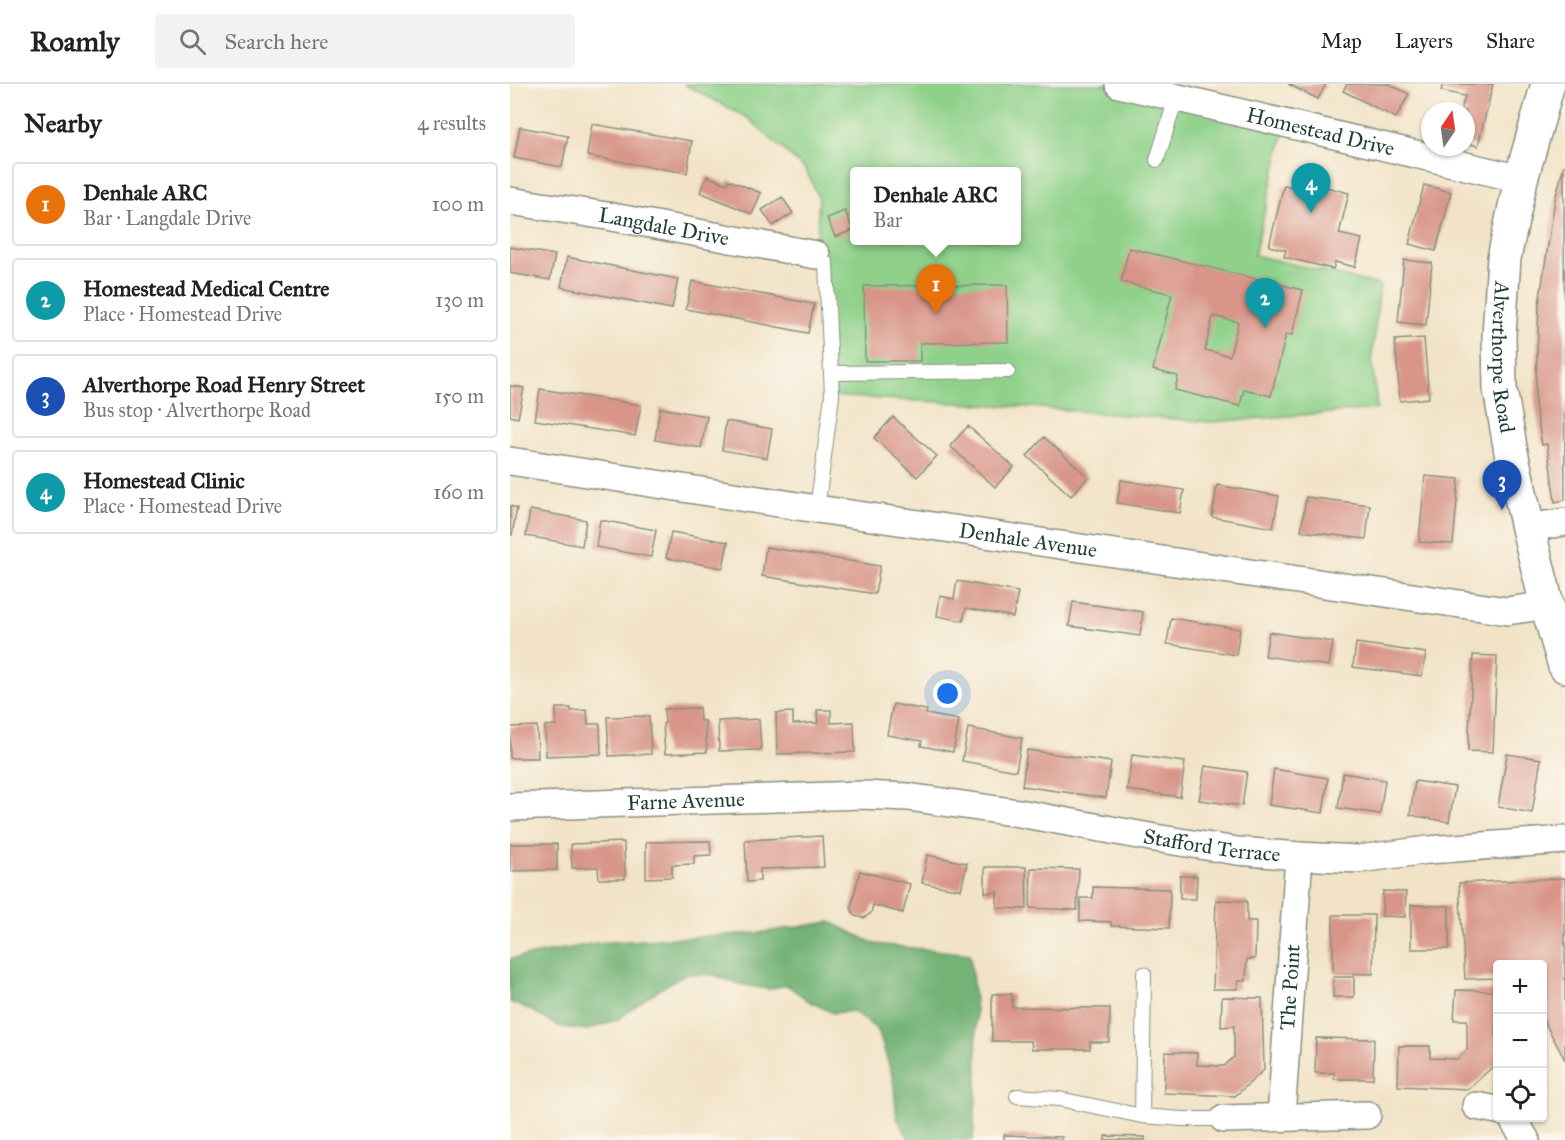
<!DOCTYPE html>
<html lang="en">
<head>
<meta charset="utf-8">
<style>
  :root { --surface:#fff; --page:#f2f2f2; --text:#222; --muted:#767676; --line:#e0e0e0; --accent:#1a73e8 }
  body { margin:0; font-family:"IM FELL Great Primer",serif; background:var(--page); color:var(--text) }
  .controls { position:absolute; right:18px; bottom:18px; display:grid; overflow:hidden; border-radius:6px; box-shadow:0 2px 4px #0004 }
  .controls button { width:54px; height:54px; display:grid; place-items:center; padding:0; border:0; border-bottom:2px solid var(--line); background:var(--surface); color:var(--text); font:30px sans-serif }
  .compass { position:absolute; left:911px; top:18px; width:54px; height:54px; border-radius:50%; background:var(--surface); box-shadow:0 2px 4px #0004; rotate:13deg }
  .you { position:absolute; left:438px; top:610px; width:21px; height:21px; margin:-15px; border:4px solid #fff; border-radius:50%; background:#1a73e8; box-shadow:0 0 0 9px #1a73e833 }
  .badge { display:grid; place-items:center; width:39px; height:39px; border-radius:50%; background:var(--accent); color:#fff; font-size:20px; font-weight:700 }
  .pin { position:absolute; translate:-50% -50px; filter:drop-shadow(0 2px 3px #0008) }
  .pin::after { content:''; position:absolute; top:32px; width:21px; height:18px; background:inherit; clip-path:polygon(0 0,100% 0,50% 100%) }
  .popup { position:absolute; left:340px; top:83px; width:171px; height:78px; box-sizing:border-box; display:grid; place-content:center; border-radius:6px; background:var(--surface); filter:drop-shadow(0 2px 4px #0005); font-size:20px; white-space:nowrap; color:var(--muted) }
  .popup b { font-size:22px; color:var(--text) }
  .popup::after { content:''; position:absolute; left:50%; top:100%; margin-left:-12px; border:12px solid transparent; border-top-color:var(--surface) }
  .list { margin:0; padding:0; list-style:none }
  h2 { display:flex; justify-content:space-between; align-items:center; height:78px; margin:0; padding:0 24px; font-size:26px }
  h2 small { font-size:20px; font-weight:400; color:var(--muted) }
  .list li { display:grid; grid-template-columns:39px 1fr auto; gap:18px; align-items:center; box-sizing:border-box; height:84px; margin:0 12px 12px; padding:0 12px; border:2px solid var(--line); border-radius:6px }
  .list b { display:block; font-size:22px; white-space:nowrap }
  .list p { margin:0; font-size:20px; white-space:nowrap; color:var(--muted) }
  .list em { font-size:20px; font-style:normal; color:var(--muted) }
  .icon { flex:none; width:33px; height:33px; fill:none; stroke:currentColor; stroke-width:2; stroke-linecap:round; stroke-linejoin:round }
  .map { position:relative; flex:none; width:1055px; height:1056px; overflow:hidden }
  header { display:flex; align-items:center; gap:36px; box-sizing:border-box; height:84px; padding:0 30px; background:var(--surface); border-bottom:2px solid var(--line) }
  header strong { font-size:28px }
  nav { display:flex; gap:33px; margin-inline-start:auto; font-size:21px }
  .search { width:420px; height:54px; background:var(--page); display:flex; align-items:center; gap:15px; box-sizing:border-box; padding:0 21px; border-radius:6px; color:var(--muted); font-size:22px }
  main { display:flex }
  aside { flex:1; background:var(--surface) }
  .map>svg:first-child { display:block }
  .green { fill:#8fd18a; stroke:#57875f; stroke-width:1.5; fill-rule:evenodd }
  .forest { fill:#73b376; stroke:#497855; stroke-width:1.5 }
  .building { fill:#d89588; fill-rule:evenodd }
  .lines { fill:none; stroke-linecap:round; stroke-linejoin:round }
  .service-casing { stroke:#88907e; stroke-width:16 }
  .minor-casing { stroke:#88907e; stroke-width:30 }
  .tertiary-casing { stroke:#88907e; stroke-width:36 }
  .service { stroke:#fff; stroke-width:14 }
  .minor { stroke:#fff; stroke-width:27 }
  .tertiary { stroke:#fff; stroke-width:33 }
  .labels { text-anchor:middle; dominant-baseline:central; stroke-width:5; stroke-linejoin:round; paint-order:stroke }
  .street-label { font-size:21px; fill:#1f3d34; stroke:#fbf7ec }
</style>
</head>
<body>
<header>
<strong>Roamly</strong>
<div class="search"><svg class="icon" aria-label="search" viewBox="0 0 24 24"><circle cx="10" cy="10" r="6"/><path d="M15 15l6 6"/></svg>Search here</div>
<nav><a>Map</a><a>Layers</a><a>Share</a></nav>
</header>
<main>
<aside>
<h2>Nearby<small>4 results</small></h2>
<ul class="list">
<li><span class="badge" style="background:#e8710a">1</span><div><b>Denhale ARC</b><p>Bar · Langdale Drive</p></div><em>100 m</em></li>
<li><span class="badge" style="background:#0f9aa8">2</span><div><b>Homestead Medical Centre</b><p>Place · Homestead Drive</p></div><em>130 m</em></li>
<li><span class="badge" style="background:#1a4fb4">3</span><div><b>Alverthorpe Road Henry Street</b><p>Bus stop · Alverthorpe Road</p></div><em>150 m</em></li>
<li><span class="badge" style="background:#0f9aa8">4</span><div><b>Homestead Clinic</b><p>Place · Homestead Drive</p></div><em>160 m</em></li>
</ul>
</aside>
<div class="map">
<svg width="1055" height="1056" viewBox="0 0 1055 1056">
  <rect width="100%" height="100%" fill="#fbf7ec"/>
  <filter id="ink" filterUnits="userSpaceOnUse"><feTurbulence type="fractalNoise" baseFrequency=".0167" numOctaves="2"/><feDisplacementMap in="SourceGraphic" scale="12" xChannelSelector="R" yChannelSelector="G"/><feConvolveMatrix kernelMatrix="1 2 1 2 8 2 1 2 1" color-interpolation-filters="sRGB"/></filter>
  <filter id="wash" filterUnits="userSpaceOnUse"><feTurbulence type="fractalNoise" baseFrequency=".008" numOctaves="4" result="noise"/><feDisplacementMap in="SourceGraphic" scale="24" xChannelSelector="R" yChannelSelector="G"/><feGaussianBlur stdDeviation="1.35" result="paint"/><feColorMatrix in="noise" values="0 0 0 0 0 0 0 0 0 0 0 0 0 0 0 0 0 1.4 0 .05"/><feComposite in="paint" operator="in"/></filter>
  <g filter="url(#wash)">
    <rect width="100%" height="100%" fill="#f2e3c7"/>
    <path class="green" d="M 174,0 L 609,0 L 776,40 L 744,171 L 870,201 L 862,272 L 867,325 L 701,338 L 519,323 L 322,312 L 316,179 L 306,171 L 309,114 L 296,86 L 238,34 ZM 345,88 L 507,88 L 507,156 L 345,156 Z"/>
    <path class="forest" d="M 320,838 L 365,860 L 460,870 L 466,928 L 467,1000 L 463,1056 L 400,1056 L 387,1034 L 383,994 L 368,946 L 343,927 L 323,929 L 299,917 L 277,901 L 258,905 L 229,900 L 204,891 L 175,890 L 142,910 L 108,935 L 77,946 L 47,942 L 19,925 L 0,918 L 0,875 L 87,859 L 249,849 Z"/>
    <g id="blocks">
      <path class="building" d="M 778,0 L 816,0 L 808,15 Z
        M 837,0 L 879,0 L 899,10 L 886,34 L 833,7 Z
        M 933,0 L 983,0 L 968,62 L 956,59 L 956,27 L 951,27 L 955,12 L 931,7 Z
        M 82,40 L 182,57 L 177,89 L 77,72 Z
        M 10,43 L 58,52 L 52,83 L 4,74 Z
        M 1054,81 L 1055,416 L 1045,418 L 1037,360 L 1032,361 L 1025,320 L 1029,220 L 1045,116 Z
        M 197,92 L 217,100 L 219,96 L 251,109 L 242,130 L 190,108 Z
        M 805,100 L 839,109 L 829,150 L 852,155 L 845,183 L 825,178 L 823,185 L 774,173 L 776,166 L 759,162 L 774,101 L 803,108 Z
        M 914,101 L 941,108 L 926,167 L 899,160 Z
        M 272,113 L 283,129 L 263,142 L 252,126 Z
        M 335,127 L 343,146 L 325,153 L 317,134 Z
        M 0,163 L 45,171 L 40,196 L 0,189 Z
        M 619,164 L 793,206 L 782,251 L 776,250 L 761,312 L 734,305 L 730,322 L 665,306 L 668,292 L 643,286 L 662,210 L 611,198 ZM 703,232 L 728,238 L 720,272 L 695,266 Z
        M 57,173 L 168,195 L 162,225 L 51,203 Z
        M 894,176 L 922,179 L 916,241 L 888,238 Z
        M 182,197 L 304,220 L 298,249 L 176,225 Z
        M 497,201 L 498,258 L 410,259 L 410,277 L 355,277 L 354,202 Z
        M 914,254 L 919,314 L 890,317 L 885,256 Z
        M 0,302 L 14,304 L 8,334 L 0,332 Z
        M 30,305 L 131,321 L 125,352 L 25,336 Z
        M 150,324 L 197,332 L 191,364 L 145,356 Z
        M 383,333 L 427,372 L 407,393 L 364,354 Z
        M 216,337 L 262,345 L 257,374 L 212,366 Z
        M 458,342 L 504,383 L 485,403 L 440,362 Z
        M 534,353 L 578,393 L 561,412 L 517,372 Z
        M 915,392 L 949,395 L 943,460 L 909,458 Z
        M 611,396 L 674,406 L 670,429 L 607,419 Z
        M 707,401 L 769,412 L 763,444 L 702,433 Z
        M 796,413 L 860,421 L 856,455 L 791,447 Z
        M 0,422 L 7,424 L 2,451 L 0,450 Z
        M 20,426 L 76,436 L 72,462 L 16,452 Z
        M 90,436 L 146,446 L 141,473 L 86,463 Z
        M 161,448 L 218,458 L 213,484 L 156,474 Z
        M 256,463 L 370,482 L 365,510 L 252,492 Z
        M 447,497 L 508,508 L 503,533 L 456,524 L 453,537 L 427,532 L 430,512 L 444,515 Z
        M 563,518 L 633,528 L 630,552 L 559,542 Z
        M 661,534 L 730,545 L 726,571 L 657,560 Z
        M 759,548 L 823,558 L 819,582 L 755,572 Z
        M 846,559 L 916,569 L 912,592 L 843,583 Z
        M 963,571 L 987,572 L 983,668 L 958,667 Z
        M 383,620 L 417,626 L 416,630 L 449,636 L 443,668 L 411,662 L 412,657 L 377,651 Z
        M 46,624 L 61,624 L 61,627 L 77,626 L 78,640 L 90,640 L 91,670 L 36,672 L 35,642 L 46,641 Z
        M 189,624 L 190,637 L 195,637 L 197,668 L 155,670 L 153,640 L 155,639 L 154,625 Z
        M 307,626 L 321,626 L 321,639 L 344,638 L 345,668 L 267,670 L 266,629 L 283,628 L 283,640 L 308,639 Z
        M 139,632 L 141,670 L 99,672 L 97,633 Z
        M 249,635 L 251,666 L 209,667 L 208,637 Z
        M 27,642 L 28,674 L 0,674 L 0,643 Z
        M 458,644 L 512,654 L 506,687 L 452,677 Z
        M 517,666 L 601,678 L 596,714 L 512,702 Z
        M 997,670 L 1031,675 L 1022,729 L 988,723 Z
        M 622,671 L 675,678 L 670,713 L 617,706 Z
        M 695,682 L 737,688 L 732,722 L 689,716 Z
        M 764,685 L 818,694 L 813,729 L 759,721 Z
        M 833,689 L 875,696 L 870,730 L 828,724 Z
        M 905,697 L 945,703 L 939,738 L 900,731 Z
        M 312,752 L 314,783 L 250,785 L 250,797 L 237,798 L 235,756 Z
        M 200,757 L 201,771 L 184,772 L 184,780 L 162,781 L 162,793 L 136,794 L 136,758 Z
        M 114,758 L 115,795 L 89,795 L 88,783 L 62,784 L 61,760 Z
        M 0,760 L 47,760 L 47,786 L 0,787 Z
        M 417,771 L 457,779 L 451,806 L 412,799 Z
        M 475,783 L 516,783 L 517,825 L 487,824 L 487,808 L 475,809 Z
        M 521,784 L 569,785 L 567,826 L 520,824 Z
        M 350,787 L 400,800 L 393,829 L 363,821 L 361,829 L 354,834 L 345,832 L 341,824 Z
        M 670,792 L 687,792 L 686,815 L 670,815 Z
        M 1055,794 L 1055,976 L 1032,933 L 1032,898 L 1034,897 L 1032,893 L 1032,880 L 987,880 L 987,894 L 955,895 L 949,799 Z
        M 583,803 L 660,805 L 659,844 L 601,842 L 601,838 L 570,837 L 570,814 L 583,814 Z
        M 873,807 L 896,808 L 895,833 L 872,832 Z
        M 706,816 L 737,817 L 737,837 L 746,837 L 745,875 L 737,875 L 736,897 L 728,897 L 728,905 L 703,905 Z
        M 901,821 L 939,822 L 939,865 L 901,865 Z
        M 823,831 L 864,831 L 863,890 L 823,889 Z
        M 823,893 L 844,893 L 844,913 L 823,913 Z
        M 946,906 L 985,907 L 987,979 L 958,1005 L 888,1002 L 889,962 L 920,962 L 920,974 L 947,975 L 957,966 L 957,936 L 944,936 Z
        M 482,910 L 502,910 L 502,923 L 600,924 L 599,958 L 580,958 L 580,965 L 522,965 L 521,957 L 482,957 Z
        M 712,913 L 752,914 L 754,986 L 725,1012 L 654,1009 L 655,968 L 687,969 L 687,981 L 714,982 L 724,973 L 724,942 L 711,943 Z
        M 806,954 L 864,955 L 863,995 L 824,995 L 824,989 L 805,989 Z
        M 494,1051 L 552,1053 L 552,1056 L 494,1056 Z
        M 595,1052 L 635,1053 L 635,1056 L 595,1056 Z"/>
    </g>
  </g>
  <g filter="url(#ink)">
    <use href="#blocks" fill-opacity="0" stroke="#88907e" stroke-width="1.5"/>
    <g class="lines">
      <defs>
        <path id="service" d="M 647,76 L 666,14
          M 306,171 L 316,179 L 322,312 L 307,425
          M 321,289 L 498,287
          M 507,1012 L 549,1015 L 632,1032 L 673,1035 L 714,1035
          M 632,1032 L 634,890"/>
        <g id="minor">
          <path id="s1" d="M 609,0 L 1011,95"/>
          <path id="s2" d="M 0,117 L 97,132 L 306,171"/>
          <path id="s3" d="M 0,377 L 307,425 L 997,527 L 1037,521"/>
          <path d="M 1018,444 L 1055,438"/>
          <path id="s4" d="M 0,723 L 351,711 L 398,713 L 509,729 L 645,754 L 727,767 L 789,772 L 849,775 L 918,766 L 1055,756"/>
          <path d="M 966,1022 L 987,1026"/>
          <path id="s5" d="M 771,1033 L 789,772"/>
          <path d="M 1002,1034 L 1016,1056"/>
          <path d="M 714,1035 L 857,1031"/>
        </g>
        <g id="tertiary">
          <path id="s6" d="M 1038,0 L 1011,95 L 994,174 L 989,251 L 990,305 L 1001,368 L 1018,444 L 1037,521 L 1055,582"/>
        </g>
      </defs>
      <use href="#service" class="service-casing"/>
      <use href="#minor" class="minor-casing"/>
      <use href="#tertiary" class="tertiary-casing"/>
      <use href="#service" class="service"/>
      <use href="#minor" class="minor"/>
      <use href="#tertiary" class="tertiary"/>
    </g>
  </g>
  <g class="labels">
    <g class="street-label">
      <text stroke="none"><textPath href="#s1" startOffset="207">Homestead Drive</textPath></text>
      <text stroke="none"><textPath href="#s2" startOffset="156">Langdale Drive</textPath></text>
      <text stroke="none"><textPath href="#s6" startOffset="279">Alverthorpe Road</textPath></text>
      <text stroke="none"><textPath href="#s3" startOffset="524">Denhale Avenue</textPath></text>
      <text stroke="none"><textPath href="#s4" startOffset="176">Farne Avenue</textPath></text>
      <text stroke="none"><textPath href="#s4" startOffset="706">Stafford Terrace</textPath></text>
      <text stroke="none"><textPath href="#s5" startOffset="130">The Point</textPath></text>
    </g>
  </g>
</svg>
<div class="controls">
<button>+</button>
<button>−</button>
<button><svg class="icon" aria-label="locate" viewBox="0 0 24 24"><circle cx="12" cy="12" r="6"/><path d="M12 2v4M12 18v4M2 12h4M18 12h4"/></svg></button>
</div>
<svg class="compass" viewBox="-18 -18 36 36"><path d="M0-13l5 13h-10z" fill="#e53935"/><path d="M0 13l5-13h-10z" fill="#767676"/></svg>
<div class="you"></div>
<div class="pin badge" style="left:426px;top:230px;background:#e8710a">1</div>
<div class="popup"><b>Denhale ARC</b>Bar</div>
<div class="pin badge" style="left:755px;top:244px;background:#0f9aa8">2</div>
<div class="pin badge" style="left:992px;top:426px;background:#1a4fb4">3</div>
<div class="pin badge" style="left:801px;top:129px;background:#0f9aa8">4</div>
</div>
</main>
</body>
</html>
